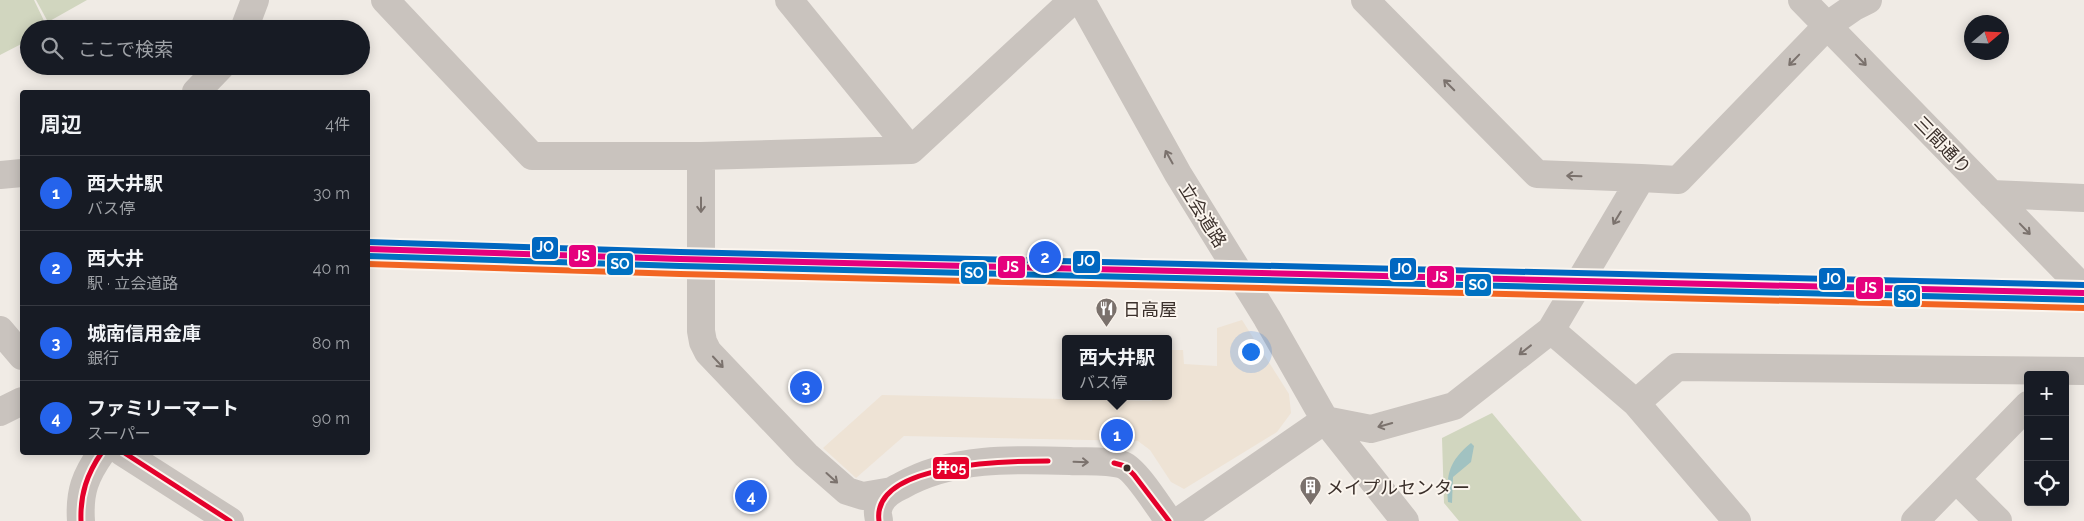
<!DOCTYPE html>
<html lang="ja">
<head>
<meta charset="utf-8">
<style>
  :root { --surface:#171b24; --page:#242831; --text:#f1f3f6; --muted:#9ea1a6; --line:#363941; --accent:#2563eb }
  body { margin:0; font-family:Raleway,"Noto Sans JP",sans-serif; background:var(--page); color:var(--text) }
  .controls { position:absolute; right:15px; bottom:15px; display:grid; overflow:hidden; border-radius:5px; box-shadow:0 2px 12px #0003 }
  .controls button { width:45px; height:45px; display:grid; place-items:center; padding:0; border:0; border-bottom:1px solid var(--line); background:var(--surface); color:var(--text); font:25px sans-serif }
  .compass { position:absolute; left:1964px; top:15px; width:45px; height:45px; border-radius:50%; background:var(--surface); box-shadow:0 2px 12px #0003; rotate:71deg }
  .you { position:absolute; left:1250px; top:351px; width:18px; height:18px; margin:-12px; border:4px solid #fff; border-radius:50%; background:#1a73e8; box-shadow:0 0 0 8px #1a73e833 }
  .badge { display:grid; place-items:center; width:32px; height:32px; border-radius:50%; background:var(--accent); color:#fff; font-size:16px; font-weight:700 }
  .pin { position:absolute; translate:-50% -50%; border:2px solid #fff; box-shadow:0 1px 5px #0006 }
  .popup { position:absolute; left:1062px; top:335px; width:110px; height:65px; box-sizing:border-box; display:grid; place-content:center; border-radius:5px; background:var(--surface); filter:drop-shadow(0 1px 4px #0005); font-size:16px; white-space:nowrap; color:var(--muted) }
  .popup b { font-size:19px; color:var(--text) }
  .popup::after { content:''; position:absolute; left:50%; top:100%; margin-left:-10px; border:10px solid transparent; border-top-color:var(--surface) }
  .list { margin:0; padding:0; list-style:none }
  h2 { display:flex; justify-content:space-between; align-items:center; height:65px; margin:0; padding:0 20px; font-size:21px }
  h2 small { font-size:16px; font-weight:400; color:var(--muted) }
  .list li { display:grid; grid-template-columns:32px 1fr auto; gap:15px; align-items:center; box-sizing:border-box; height:75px; padding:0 20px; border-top:1px solid var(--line) }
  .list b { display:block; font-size:19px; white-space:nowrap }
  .list p { margin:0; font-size:16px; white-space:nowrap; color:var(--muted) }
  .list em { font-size:16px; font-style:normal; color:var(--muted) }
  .icon { flex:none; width:28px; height:28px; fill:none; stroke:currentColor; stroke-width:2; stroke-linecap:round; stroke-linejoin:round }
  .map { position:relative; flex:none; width:2084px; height:521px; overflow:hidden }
  .search { position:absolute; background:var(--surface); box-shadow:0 2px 12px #0003; left:20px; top:20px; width:350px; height:55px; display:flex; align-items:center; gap:12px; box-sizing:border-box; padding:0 18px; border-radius:28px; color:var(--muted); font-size:19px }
  .panel { position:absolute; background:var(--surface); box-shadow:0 2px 12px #0003; left:20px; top:90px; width:350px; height:365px; border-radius:5px }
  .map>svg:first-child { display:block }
  .green { fill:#d1d6bf }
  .plaza { fill:#eee3d5 }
  .water { fill:#a1c2c1 }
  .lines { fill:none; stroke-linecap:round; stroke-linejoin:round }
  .minor { stroke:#c9c3be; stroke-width:28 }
  .bus-1-casing { stroke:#fbf5ee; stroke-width:9 }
  .bus-1 { stroke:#e4002b; stroke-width:5 }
  .rail-1-casing { stroke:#fbf5ee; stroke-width:10 }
  .rail-2-casing { stroke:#fbf5ee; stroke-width:10 }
  .rail-3-casing { stroke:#fbf5ee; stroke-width:10 }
  .rail-4-casing { stroke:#fbf5ee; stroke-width:10 }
  .rail-1 { stroke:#e5007d; stroke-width:6 }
  .rail-2 { stroke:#0071c1; stroke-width:6 }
  .rail-3 { stroke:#0067c0; stroke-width:6 }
  .rail-4 { stroke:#f26522; stroke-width:6 }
  .oneway { stroke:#7b726d }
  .bus-dot { fill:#3b302b; stroke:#fbf5ee; stroke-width:2 }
  .labels { text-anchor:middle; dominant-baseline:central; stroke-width:4; stroke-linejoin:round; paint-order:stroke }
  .street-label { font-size:18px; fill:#3b302b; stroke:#fbf5ee }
  .poi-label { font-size:18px; fill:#3b302b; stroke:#fbf5ee; text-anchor:start }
  .line-badge { stroke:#fbf5ee; stroke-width:2 }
  .badge-label { font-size:14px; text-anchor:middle; font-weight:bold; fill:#fff }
</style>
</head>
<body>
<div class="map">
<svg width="2084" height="521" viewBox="0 0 2084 521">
  <rect width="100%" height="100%" fill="#f0ebe5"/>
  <path class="green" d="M 0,0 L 34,0 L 48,29 L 29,29 L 29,40 L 0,55 Z
    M 36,0 L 87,0 L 48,22 Z
    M 1492,413 L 1582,521 L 1459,521 L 1444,503 L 1442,438 Z"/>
  <path class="plaza" d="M 1242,320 L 1289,394 L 1291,413 L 1277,432 L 1184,489 L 1171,482 L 1150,450 L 1138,441 L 904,436 L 856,478 L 823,448 L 882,395 L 1152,401 L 1152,396 L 1168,396 L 1168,350 L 1183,350 L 1184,364 L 1217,366 L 1217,328 Z"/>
  <path class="water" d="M 1471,443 L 1474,446 L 1471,462 L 1453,477 L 1452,503 L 1448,502 C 1446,474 1449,461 1471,443 Z"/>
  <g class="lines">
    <path class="minor" d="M 385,0 L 532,156 L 701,156 L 911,150 L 1073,0
      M 789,0 L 911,150
      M 1081,0 L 1178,174 L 1267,318 L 1325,420 L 1405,521
      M 1365,0 L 1537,174 L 1641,178
      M 1802,0 L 2084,289
      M 244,29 L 255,0
      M 196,92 L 221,66
      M 701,156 L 701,331 L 703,342 L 708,352 L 806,455 L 847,491 L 863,496 L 892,491
      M 0,175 L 22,173
      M 1991,194 L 2084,198
      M 0,330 L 22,356
      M 1551,330 L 1636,403 L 1677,367 L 2084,371
      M 1636,403 L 1737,521
      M 0,412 L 22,401
      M 122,452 L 230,521
      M 1956,479 L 1998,521
      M 81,521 C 79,492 85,476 102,452
      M 879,521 C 879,518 877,513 878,510 C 880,498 892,490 901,486 C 952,457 1013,459 1070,461 C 1086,462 1107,460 1123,465 C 1136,470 1160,509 1169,521
      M 1179,521 L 1325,420 L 1371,429 L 1454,406 L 1551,330 L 1641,178 L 1678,180 L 1828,25 L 1854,7 L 1868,0
      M 1915,521 L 2028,405"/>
    <defs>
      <path id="bus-1" d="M 123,452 L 230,521
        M 1114,463 L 1125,466 L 1134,475 L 1169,521
        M 81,521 C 80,494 87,474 102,452
        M 879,521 C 871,462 1011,461 1048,461"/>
    </defs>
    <use href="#bus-1" class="bus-1-casing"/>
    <use href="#bus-1" class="bus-1"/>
    <defs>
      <path id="rail-1" d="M 368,249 L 680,259 L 2084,293"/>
      <path id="rail-2" d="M 368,256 L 680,266 L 2084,300"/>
      <path id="rail-3" d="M 368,242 L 680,252 L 2084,285"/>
      <path id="rail-4" d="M 368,264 L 680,274 L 2084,308"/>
    </defs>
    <use href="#rail-1" class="rail-1-casing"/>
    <use href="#rail-2" class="rail-2-casing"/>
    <use href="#rail-3" class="rail-3-casing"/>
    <use href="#rail-4" class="rail-4-casing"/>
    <use href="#rail-1" class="rail-1"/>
    <use href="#rail-2" class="rail-2"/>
    <use href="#rail-3" class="rail-3"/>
    <use href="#rail-4" class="rail-4"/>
  </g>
  <defs><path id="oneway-shaft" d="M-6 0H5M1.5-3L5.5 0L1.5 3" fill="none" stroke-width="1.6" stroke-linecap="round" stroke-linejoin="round" transform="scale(1.25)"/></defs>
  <g class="oneway">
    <use href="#oneway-shaft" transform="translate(1794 60) rotate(134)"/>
    <use href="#oneway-shaft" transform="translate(1861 60) rotate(46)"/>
    <use href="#oneway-shaft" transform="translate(1449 85) rotate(-135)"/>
    <use href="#oneway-shaft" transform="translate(1169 157) rotate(-119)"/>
    <use href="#oneway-shaft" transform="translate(1574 176) rotate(-178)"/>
    <use href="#oneway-shaft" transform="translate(701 205) rotate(90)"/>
    <use href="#oneway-shaft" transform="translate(1617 218) rotate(121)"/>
    <use href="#oneway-shaft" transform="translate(2025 229) rotate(46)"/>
    <use href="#oneway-shaft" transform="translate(1525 350) rotate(142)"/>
    <use href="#oneway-shaft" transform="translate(718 362) rotate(47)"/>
    <use href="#oneway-shaft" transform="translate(1385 425) rotate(164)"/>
    <use href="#oneway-shaft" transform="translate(1081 462) rotate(2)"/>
    <use href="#oneway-shaft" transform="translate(832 478) rotate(42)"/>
  </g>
  <defs>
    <symbol id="restaurant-pin" viewBox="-11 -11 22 30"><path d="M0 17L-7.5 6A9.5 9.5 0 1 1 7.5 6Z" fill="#7a716c" stroke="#fbf5ee"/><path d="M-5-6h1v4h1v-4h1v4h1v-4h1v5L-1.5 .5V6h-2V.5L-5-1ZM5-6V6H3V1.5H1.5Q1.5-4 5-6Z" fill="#fff"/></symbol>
    <symbol id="building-pin" viewBox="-11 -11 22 30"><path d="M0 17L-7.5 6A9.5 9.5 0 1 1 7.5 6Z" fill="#7a716c" stroke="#fbf5ee"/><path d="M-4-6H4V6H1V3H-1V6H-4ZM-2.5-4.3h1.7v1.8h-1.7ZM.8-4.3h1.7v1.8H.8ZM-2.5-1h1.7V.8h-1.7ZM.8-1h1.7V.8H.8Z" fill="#fff"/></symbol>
  </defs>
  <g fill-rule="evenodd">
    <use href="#restaurant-pin" x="1094" y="296" width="25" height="34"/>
    <use href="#building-pin" x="1298" y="474" width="25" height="34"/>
  </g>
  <circle class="bus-dot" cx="1127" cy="468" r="4.5"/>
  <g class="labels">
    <g class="street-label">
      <text transform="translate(1943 145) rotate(46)">三間通り</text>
      <text transform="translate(1203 215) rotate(58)">立会道路</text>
    </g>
    <g class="poi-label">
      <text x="1123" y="309">日高屋</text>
      <text x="1326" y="487">メイプルセンター</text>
    </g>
  </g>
  <g class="line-badge">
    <rect x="531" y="236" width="28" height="24" rx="5" fill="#0067c0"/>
    <rect x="568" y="244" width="29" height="24" rx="5" fill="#e5007d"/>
    <rect x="1072" y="250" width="29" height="24" rx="5" fill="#0067c0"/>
    <rect x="606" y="252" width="28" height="24" rx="5" fill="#0071c1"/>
    <rect x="997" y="255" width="29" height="24" rx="5" fill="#e5007d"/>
    <rect x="1389" y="257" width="28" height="24" rx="5" fill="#0067c0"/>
    <rect x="960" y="261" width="28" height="24" rx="5" fill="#0071c1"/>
    <rect x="1426" y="265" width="29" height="24" rx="5" fill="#e5007d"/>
    <rect x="1818" y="267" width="28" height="24" rx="5" fill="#0067c0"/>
    <rect x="1464" y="273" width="28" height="24" rx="5" fill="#0071c1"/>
    <rect x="1855" y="276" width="29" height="24" rx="5" fill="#e5007d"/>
    <rect x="1893" y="284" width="28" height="24" rx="5" fill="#0071c1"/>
    <rect x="932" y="456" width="38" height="24" rx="5" fill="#e4002b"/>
  </g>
  <g class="badge-label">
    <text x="545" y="252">JO</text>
    <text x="582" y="261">JS</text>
    <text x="1086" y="266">JO</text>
    <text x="620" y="269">SO</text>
    <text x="1011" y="272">JS</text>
    <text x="1403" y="274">JO</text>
    <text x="974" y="278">SO</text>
    <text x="1440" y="282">JS</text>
    <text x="1832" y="284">JO</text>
    <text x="1478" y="290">SO</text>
    <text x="1869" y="293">JS</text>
    <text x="1907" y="301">SO</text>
    <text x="951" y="473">井05</text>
  </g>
</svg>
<div class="controls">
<button>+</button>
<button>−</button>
<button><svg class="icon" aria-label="locate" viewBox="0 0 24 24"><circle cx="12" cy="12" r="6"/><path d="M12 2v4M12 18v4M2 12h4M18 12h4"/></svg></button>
</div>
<svg class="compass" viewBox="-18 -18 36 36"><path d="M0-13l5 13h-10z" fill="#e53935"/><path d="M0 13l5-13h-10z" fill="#9ea1a6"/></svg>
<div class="you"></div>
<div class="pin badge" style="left:1117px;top:435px">1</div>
<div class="popup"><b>西大井駅</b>バス停</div>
<div class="pin badge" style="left:1045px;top:257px">2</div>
<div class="pin badge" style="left:806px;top:387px">3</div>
<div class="pin badge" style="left:751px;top:496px">4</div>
<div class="search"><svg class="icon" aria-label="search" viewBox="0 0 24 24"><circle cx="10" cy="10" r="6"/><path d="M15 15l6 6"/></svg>ここで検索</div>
<section class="panel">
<h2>周辺<small>4件</small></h2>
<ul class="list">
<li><span class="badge">1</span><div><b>西大井駅</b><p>バス停</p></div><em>30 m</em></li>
<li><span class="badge">2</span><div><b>西大井</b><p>駅 · 立会道路</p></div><em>40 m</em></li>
<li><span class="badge">3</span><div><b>城南信用金庫</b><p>銀行</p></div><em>80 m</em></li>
<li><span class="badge">4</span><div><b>ファミリーマート</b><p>スーパー</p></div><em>90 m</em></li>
</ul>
</section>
</div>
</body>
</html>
